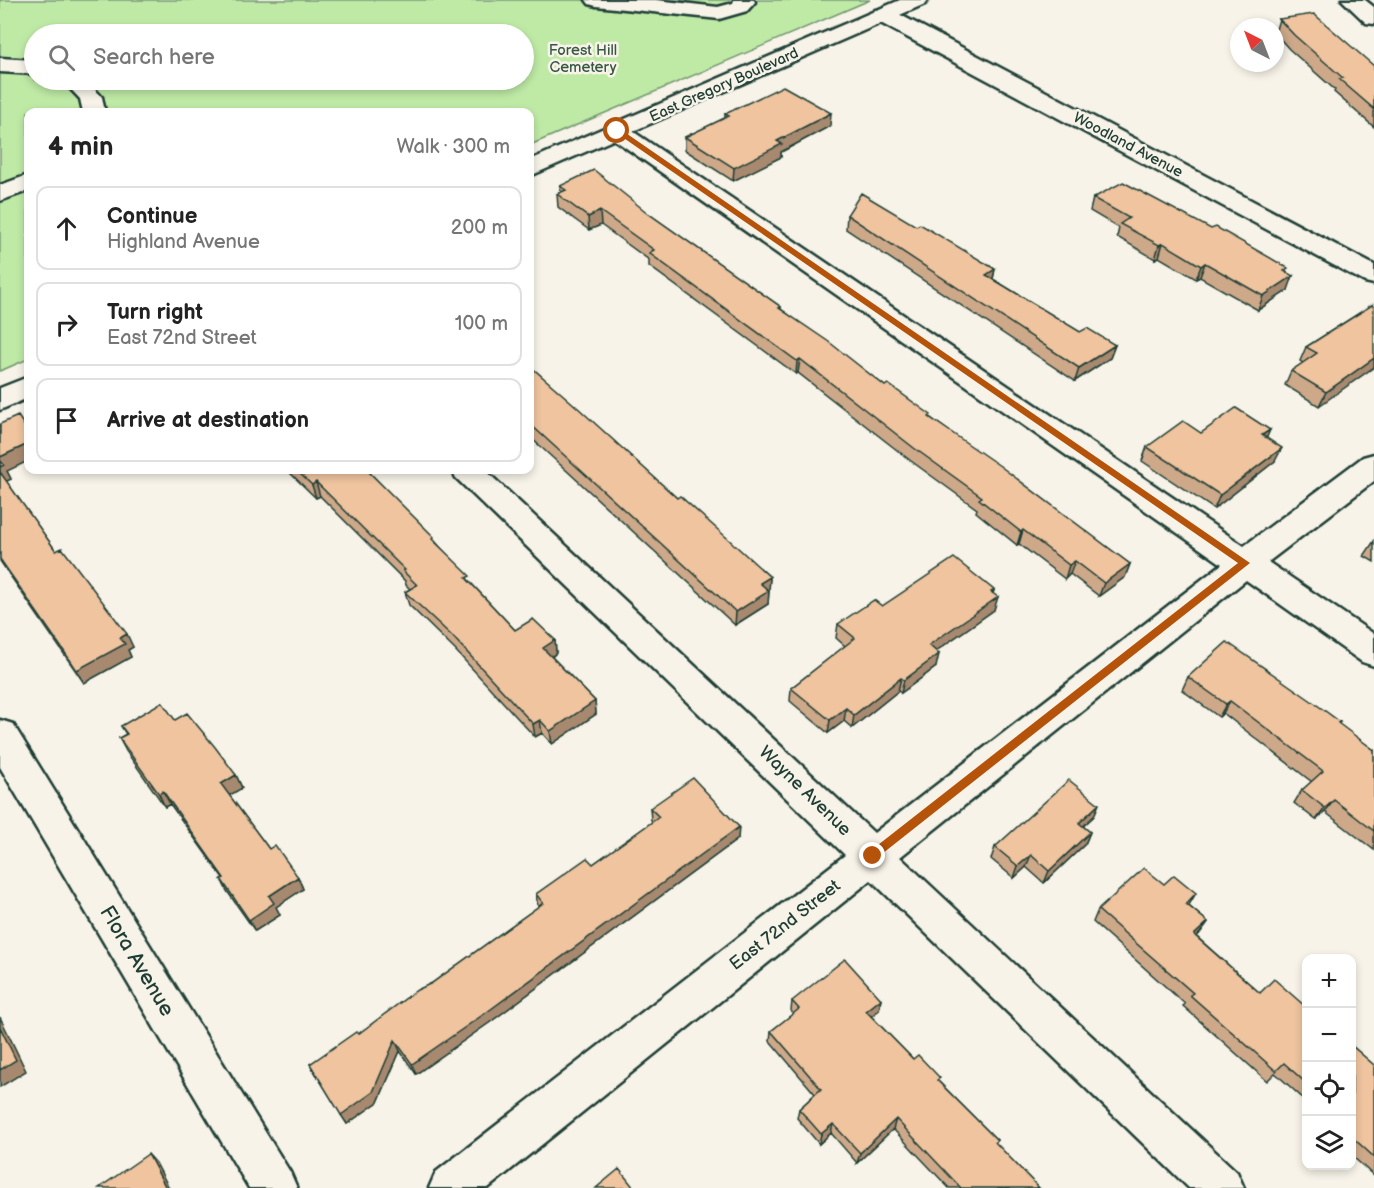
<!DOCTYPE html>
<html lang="en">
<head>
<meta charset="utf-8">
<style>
  :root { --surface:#fff; --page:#f2f2f2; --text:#222; --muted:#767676; --line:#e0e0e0 }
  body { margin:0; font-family:"Balsamiq Sans",sans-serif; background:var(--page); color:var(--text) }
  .controls { position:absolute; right:18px; bottom:18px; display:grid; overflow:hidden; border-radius:12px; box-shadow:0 3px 9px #0003 }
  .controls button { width:54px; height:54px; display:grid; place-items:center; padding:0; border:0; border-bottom:2px solid var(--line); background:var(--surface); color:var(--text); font:30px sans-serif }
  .compass { position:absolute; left:1230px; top:18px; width:54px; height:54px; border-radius:50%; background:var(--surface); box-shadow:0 3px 9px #0003; rotate:318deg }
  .stop { position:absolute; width:18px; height:18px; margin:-14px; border:4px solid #b45309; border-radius:50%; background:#fff }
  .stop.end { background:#b45309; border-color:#fff; box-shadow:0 2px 6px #0008 }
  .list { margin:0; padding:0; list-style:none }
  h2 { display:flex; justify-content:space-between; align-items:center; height:78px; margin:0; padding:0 24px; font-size:26px }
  h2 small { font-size:20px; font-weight:400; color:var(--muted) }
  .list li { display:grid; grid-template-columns:39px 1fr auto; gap:18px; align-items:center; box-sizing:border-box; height:84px; margin:0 12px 12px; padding:0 12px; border:2px solid var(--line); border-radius:12px }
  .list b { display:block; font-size:22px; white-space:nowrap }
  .list p { margin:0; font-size:20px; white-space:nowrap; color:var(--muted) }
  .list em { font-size:20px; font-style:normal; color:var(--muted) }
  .icon { flex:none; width:33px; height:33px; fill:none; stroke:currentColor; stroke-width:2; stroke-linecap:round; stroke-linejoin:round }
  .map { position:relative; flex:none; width:1374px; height:1188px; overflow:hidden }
  .search { position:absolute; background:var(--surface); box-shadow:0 3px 9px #0003; left:24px; top:24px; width:510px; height:66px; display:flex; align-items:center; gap:15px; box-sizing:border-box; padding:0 21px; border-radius:33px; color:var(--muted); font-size:22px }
  .panel { position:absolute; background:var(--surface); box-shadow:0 3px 9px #0003; left:24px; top:108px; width:510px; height:366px; border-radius:12px }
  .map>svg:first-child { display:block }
  .green { fill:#bfeaa6; stroke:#6f946d; stroke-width:1.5; fill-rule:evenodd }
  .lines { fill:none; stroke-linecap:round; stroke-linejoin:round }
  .minor-casing { stroke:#1f3d34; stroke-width:5 }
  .major-casing { stroke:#1f3d34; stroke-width:5 }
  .minor { fill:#f7f3e8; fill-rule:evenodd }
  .major { fill:#f7f3e8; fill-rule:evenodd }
  .wall { fill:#cea989; stroke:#1f3d34; stroke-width:1.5 }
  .shaded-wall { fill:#a7896f; stroke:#1f3d34; stroke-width:1.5 }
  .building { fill:#efc49f; stroke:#1f3d34; stroke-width:1.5 }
  .route { fill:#b45309 }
  .labels { text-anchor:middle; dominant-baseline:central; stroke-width:5; stroke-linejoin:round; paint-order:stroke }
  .far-park-label { font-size:15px; fill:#375745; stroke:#f7f3e8 }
  .far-street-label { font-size:15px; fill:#1f3d34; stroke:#f7f3e8 }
  .street-label { font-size:18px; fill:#1f3d34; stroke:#f7f3e8 }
  .near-street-label { font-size:21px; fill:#1f3d34; stroke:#f7f3e8 }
</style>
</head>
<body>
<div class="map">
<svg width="1374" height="1188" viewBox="0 0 1374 1188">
  <rect width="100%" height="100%" fill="#f7f3e8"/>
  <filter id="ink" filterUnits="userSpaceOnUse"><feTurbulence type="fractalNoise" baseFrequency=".0167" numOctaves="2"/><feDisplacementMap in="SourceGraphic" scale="12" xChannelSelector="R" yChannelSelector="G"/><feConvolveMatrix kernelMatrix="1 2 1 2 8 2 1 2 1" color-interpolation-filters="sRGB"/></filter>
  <g filter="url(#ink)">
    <path class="green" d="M 0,0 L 870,0 L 530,145 L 530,112 L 28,112 L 28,359 L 0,371 ZM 34,34 L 524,34 L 524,80 L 34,80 Z"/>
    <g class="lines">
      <defs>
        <path id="minor" d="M 586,0 L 656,0 L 718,7 L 733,3 L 734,0 L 754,0 L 755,2 L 747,11 L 719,19 L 596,6 L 589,4 Z
          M 883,9 L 891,10 L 1374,265 L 1374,284 L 1365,282 L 875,20 L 872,15 L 875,10 Z
          M 0,58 L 34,60 L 34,74 L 0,72 Z
          M 62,80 L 86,80 L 102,97 L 105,112 L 83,112 L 80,99 Z
          M 617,124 L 625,126 L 1244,546 L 1363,457 L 1374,454 L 1374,481 L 1268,562 L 1374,634 L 1374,666 L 1362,662 L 1246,580 L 900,857 L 1237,1172 L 1244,1188 L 1189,1188 L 871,880 L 488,1188 L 429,1188 L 436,1172 L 845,855 L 456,478 L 452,470 L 485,470 L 874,833 L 1222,564 L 609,136 L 605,131 L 609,126 Z
          M 28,175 L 28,191 L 0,201 L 0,185 Z
          M 0,720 L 13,724 L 290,1172 L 297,1188 L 249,1188 L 0,767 Z"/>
        <path id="major" d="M 900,0 L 928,0 L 925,4 L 530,176 L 530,160 Z
          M 1342,0 L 1365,0 L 1374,7 L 1374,24 L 1366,23 Z
          M 28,377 L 28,398 L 0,410 L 0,388 Z"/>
      </defs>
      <use href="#minor" class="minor-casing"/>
      <use href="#major" class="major-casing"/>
      <use href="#minor" class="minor"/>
      <use href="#major" class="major"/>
    </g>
    <path class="wall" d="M 1279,19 L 1374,66 L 1374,127 L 1334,92 L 1335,90 L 1289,49 L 1275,33 Z
      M 725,114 L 830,126 L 781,152 L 781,157 L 733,181 L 685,150 L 685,137 L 725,118 Z
      M 560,186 L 649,214 L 781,307 L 781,309 L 885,386 L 931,418 L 1130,564 L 1125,577 L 1099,596 L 1070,574 L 1065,579 L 1019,544 L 1017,545 L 976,512 L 977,509 L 911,461 L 798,373 L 796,374 L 649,266 L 649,260 L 601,225 L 589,230 L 558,207 L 557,194 L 561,192 Z
      M 1093,198 L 1287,272 L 1288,290 L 1258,310 L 1200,277 L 1196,279 L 1159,257 L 1155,259 L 1117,237 L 1119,228 L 1090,211 Z
      M 847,215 L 916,226 L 995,269 L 993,279 L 1080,332 L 1115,345 L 1110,358 L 1075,381 L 846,229 Z
      M 1372,305 L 1319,406 L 1285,385 L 1291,371 L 1303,363 L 1300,361 L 1306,347 Z
      M 530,366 L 677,498 L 770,577 L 768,604 L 735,625 L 530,437 Z
      M 0,424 L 7,471 L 11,479 L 6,481 L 56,551 L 133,647 L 128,650 L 131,657 L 84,683 L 0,561 Z
      M 1201,433 L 1266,438 L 1275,461 L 1214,509 L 1142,461 L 1147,447 Z
      M 287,470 L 367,470 L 435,541 L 471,583 L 515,630 L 555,640 L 556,653 L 552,657 L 595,701 L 596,714 L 552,744 L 542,733 L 535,737 L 455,650 L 409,605 L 405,592 L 410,589 L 406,585 L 405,581 L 320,496 L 316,498 Z
      M 1374,541 L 1374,562 L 1364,556 Z
      M 994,590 L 993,593 L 994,610 L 936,651 L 936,667 L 901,693 L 898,691 L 852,728 L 844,721 L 828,733 L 790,701 L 791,688 L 845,646 L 836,638 L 838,624 Z
      M 1188,677 L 1340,722 L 1338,724 L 1374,750 L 1374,850 L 1325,812 L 1316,820 L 1294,803 L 1302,790 L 1312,782 L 1223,713 L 1219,717 L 1182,690 Z
      M 175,720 L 236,775 L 242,788 L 229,795 L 269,849 L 298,877 L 303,889 L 276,907 L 280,915 L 255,931 L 227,891 L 221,879 L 223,878 L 170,804 L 165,807 L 126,751 L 119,738 L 126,734 L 121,726 Z
      M 650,808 L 738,839 L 489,1023 L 416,1074 L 400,1051 L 378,1102 L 347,1124 L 310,1064 L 358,1034 L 432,983 L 538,907 L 536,894 L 593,864 L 652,822 L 651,820 Z
      M 1094,816 L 1083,826 L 1090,832 L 1085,844 L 1044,883 L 1026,867 L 1014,878 L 991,859 L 995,847 Z
      M 1189,906 L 1208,922 L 1200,933 L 1197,937 L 1260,993 L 1306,1007 L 1306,1101 L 1275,1073 L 1267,1081 L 1183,1006 L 1185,1004 L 1093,922 L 1098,910 Z
      M 792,1001 L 879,1010 L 871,1016 L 913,1059 L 938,1081 L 997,1140 L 995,1143 L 1039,1188 L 949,1188 L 893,1129 L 857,1163 L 831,1133 L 819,1144 L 797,1118 L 799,1109 L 815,1094 L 770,1041 L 771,1031 L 793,1014 L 791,1011 Z
      M 1352,1046 L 1374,1065 L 1374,1176 L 1352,1156 Z"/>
    <path class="shaded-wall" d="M 831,113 L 830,126 L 781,152 L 781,157 L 733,181 L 734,168 L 777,141 Z
      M 600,211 L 601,225 L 589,230 L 588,217 Z
      M 1163,243 L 1159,257 L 1155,259 L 1159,245 Z
      M 1205,263 L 1200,277 L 1196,279 L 1201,266 Z
      M 995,269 L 992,283 L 986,275 Z
      M 1293,276 L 1288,290 L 1258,310 L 1263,296 Z
      M 1115,345 L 1110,358 L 1075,381 L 1079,368 Z
      M 1374,358 L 1374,367 L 1319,406 L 1326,392 Z
      M 800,359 L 798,373 L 796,374 L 797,361 Z
      M 1270,430 L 1264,444 L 1262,435 Z
      M 28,444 L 28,461 L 7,471 L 11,479 L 5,482 L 0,473 L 0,457 Z
      M 1282,448 L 1275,461 L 1214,509 L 1220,495 Z
      M 316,482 L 320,496 L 316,498 L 312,485 Z
      M 1023,530 L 1019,544 L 1017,545 L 1021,532 Z
      M 1075,561 L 1070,574 L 1065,579 L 1069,565 Z
      M 1130,564 L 1125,577 L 1099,596 L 1104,583 Z
      M 770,577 L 768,604 L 735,625 L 736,612 L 760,583 Z
      M 994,590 L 991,602 L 998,597 L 994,610 L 926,658 L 929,645 Z
      M 127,634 L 133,647 L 128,650 L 131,657 L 84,683 L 77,670 L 120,638 Z
      M 555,640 L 556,653 L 545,661 L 543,648 Z
      M 939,654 L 936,667 L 901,693 L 904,680 Z
      M 901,678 L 898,691 L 852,728 L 854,715 Z
      M 595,701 L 596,714 L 552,744 L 550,731 Z
      M 1230,701 L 1223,713 L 1219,717 L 1226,704 Z
      M 846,708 L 844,721 L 828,733 L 830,720 Z
      M 540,720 L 542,733 L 535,737 L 533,724 Z
      M 236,775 L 242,788 L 227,797 L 221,784 Z
      M 163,791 L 170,804 L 165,807 L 159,794 Z
      M 1334,800 L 1325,812 L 1316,820 L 1325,808 Z
      M 1099,804 L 1094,816 L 1074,835 L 1079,823 Z
      M 739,827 L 738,839 L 489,1023 L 416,1074 L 412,1064 Z
      M 1090,832 L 1085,844 L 1044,883 L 1049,871 Z
      M 1031,855 L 1026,867 L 1014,878 L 1018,866 Z
      M 298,877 L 303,889 L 276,907 L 280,915 L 255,931 L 249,920 L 269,896 Z
      M 1196,893 L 1189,905 L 1179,915 L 1186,904 Z
      M 1208,922 L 1200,933 L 1187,947 L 1194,935 Z
      M 881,999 L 879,1010 L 864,1022 L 866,1011 Z
      M 0,1017 L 26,1071 L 0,1087 Z
      M 395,1040 L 400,1051 L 378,1102 L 347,1124 L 341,1115 Z
      M 896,1119 L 893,1129 L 857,1163 L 860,1153 Z
      M 833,1124 L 831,1133 L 819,1144 L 821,1134 Z
      M 148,1154 L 156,1163 L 169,1188 L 166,1188 Z"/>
    <path class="building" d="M 1314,14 L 1374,66 L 1374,109 L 1339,79 L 1343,78 L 1294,35 L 1279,19 Z
      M 783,86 L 831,113 L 777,141 L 782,144 L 734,168 L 685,137 L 729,116 L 725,114 Z
      M 594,170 L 649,214 L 781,307 L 779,308 L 829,342 L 885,386 L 888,384 L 931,415 L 929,417 L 1000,466 L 1130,564 L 1104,583 L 1075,561 L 1069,565 L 1023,530 L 1021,532 L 979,499 L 982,497 L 914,448 L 800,359 L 797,361 L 649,253 L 654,250 L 600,211 L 588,217 L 557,194 L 566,190 L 560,186 Z
      M 1123,182 L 1211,229 L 1216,227 L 1288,268 L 1284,271 L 1293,276 L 1263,296 L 1205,263 L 1201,266 L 1163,243 L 1159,245 L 1120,224 L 1129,218 L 1093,198 Z
      M 861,193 L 916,226 L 920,224 L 995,269 L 986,275 L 1080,332 L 1087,328 L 1115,345 L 1079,368 L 847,215 Z
      M 1372,305 L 1374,307 L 1374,358 L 1326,392 L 1291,371 L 1317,353 L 1306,347 Z
      M 530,366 L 577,407 L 677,498 L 680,496 L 726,537 L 770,577 L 760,583 L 769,591 L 736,612 L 530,424 Z
      M 1236,408 L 1270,430 L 1262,435 L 1282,448 L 1220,495 L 1147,447 L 1183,421 L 1201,433 Z
      M 18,416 L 28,431 L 28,444 L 0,457 L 0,424 Z
      M 0,460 L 4,465 L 0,467 Z
      M 296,470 L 367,470 L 434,537 L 432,539 L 470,576 L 466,578 L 515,630 L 533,619 L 555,640 L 543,648 L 595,701 L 550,731 L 540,720 L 533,724 L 453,637 L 405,592 L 417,585 L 403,571 L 405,570 L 316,482 L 312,485 Z
      M 0,472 L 56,551 L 62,548 L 127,634 L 120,638 L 125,644 L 77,670 L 0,559 Z
      M 954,558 L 994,590 L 991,592 L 998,597 L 929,645 L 939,654 L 904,680 L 901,678 L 854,715 L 846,708 L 830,720 L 791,688 L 855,638 L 838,624 L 874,600 L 882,606 Z
      M 1227,642 L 1313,702 L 1340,722 L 1338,723 L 1374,750 L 1374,831 L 1334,800 L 1325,808 L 1302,790 L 1323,771 L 1230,701 L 1226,704 L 1188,677 Z
      M 162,702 L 175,720 L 187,713 L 215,747 L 236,775 L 221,784 L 269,849 L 275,845 L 298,877 L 269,896 L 274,903 L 249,920 L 221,879 L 224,878 L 163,791 L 159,794 L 119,738 L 127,734 L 121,726 Z
      M 693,778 L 739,827 L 487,1012 L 412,1064 L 395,1040 L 373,1092 L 341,1115 L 310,1064 L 356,1032 L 358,1034 L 417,990 L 432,983 L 543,903 L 536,894 L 587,858 L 593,864 L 659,817 L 650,808 Z
      M 1069,780 L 1099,804 L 1079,823 L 1090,832 L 1049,871 L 1031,855 L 1018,866 L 995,847 Z
      M 1144,868 L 1164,884 L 1174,875 L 1196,893 L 1186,904 L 1208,922 L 1194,935 L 1260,993 L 1274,979 L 1306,1007 L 1306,1083 L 1284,1063 L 1276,1071 L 1190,995 L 1193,993 L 1098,910 Z
      M 845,959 L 881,999 L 866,1011 L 913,1059 L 918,1055 L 940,1078 L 937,1080 L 997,1140 L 995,1142 L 1039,1188 L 961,1188 L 896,1119 L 860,1153 L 833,1124 L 821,1134 L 799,1109 L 821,1089 L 771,1031 L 799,1009 L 792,1001 Z
      M 0,1027 L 16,1060 L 0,1070 Z
      M 1352,1046 L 1374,1065 L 1374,1157 L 1352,1137 Z
      M 148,1154 L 166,1188 L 99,1188 Z
      M 619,1169 L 634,1188 L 596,1188 Z"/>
  </g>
  <path class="route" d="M 615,129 L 620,129 L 1250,563 L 873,861 L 867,856 L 869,852 L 1238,563 L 615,132 Z"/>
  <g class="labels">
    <g class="far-park-label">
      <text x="583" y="50">Forest Hill<tspan x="583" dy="17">Cemetery</tspan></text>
    </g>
    <g class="far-street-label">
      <text transform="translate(724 85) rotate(-24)">East Gregory Boulevard</text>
      <text transform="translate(1128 145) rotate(28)">Woodland Avenue</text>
    </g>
    <g class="street-label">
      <text transform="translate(805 791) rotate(44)">Wayne Avenue</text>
      <text transform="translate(785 925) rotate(-38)">East 72nd Street</text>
    </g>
    <g class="near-street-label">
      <text transform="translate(137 961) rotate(59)">Flora Avenue</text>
    </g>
  </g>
</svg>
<div class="controls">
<button>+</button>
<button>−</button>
<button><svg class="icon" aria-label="locate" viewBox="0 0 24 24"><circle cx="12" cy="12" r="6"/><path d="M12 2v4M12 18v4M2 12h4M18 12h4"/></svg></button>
<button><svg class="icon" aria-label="layers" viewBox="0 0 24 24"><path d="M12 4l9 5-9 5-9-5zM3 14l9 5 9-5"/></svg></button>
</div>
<svg class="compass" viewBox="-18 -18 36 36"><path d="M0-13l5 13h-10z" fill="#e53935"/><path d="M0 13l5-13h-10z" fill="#767676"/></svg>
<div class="stop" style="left:617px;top:131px"></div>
<div class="stop end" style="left:873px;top:856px"></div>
<div class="search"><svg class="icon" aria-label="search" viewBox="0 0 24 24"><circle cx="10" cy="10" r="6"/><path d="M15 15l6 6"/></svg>Search here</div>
<section class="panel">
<h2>4 min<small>Walk · 300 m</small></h2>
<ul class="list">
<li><svg class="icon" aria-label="ahead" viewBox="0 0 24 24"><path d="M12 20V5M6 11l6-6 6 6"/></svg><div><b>Continue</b><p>Highland Avenue</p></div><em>200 m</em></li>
<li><svg class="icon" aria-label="right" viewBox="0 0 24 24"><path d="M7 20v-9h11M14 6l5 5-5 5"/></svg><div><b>Turn right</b><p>East 72nd Street</p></div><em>100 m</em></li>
<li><svg class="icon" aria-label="arrive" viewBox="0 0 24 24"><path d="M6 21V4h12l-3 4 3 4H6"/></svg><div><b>Arrive at destination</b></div></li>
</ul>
</section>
</div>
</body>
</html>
